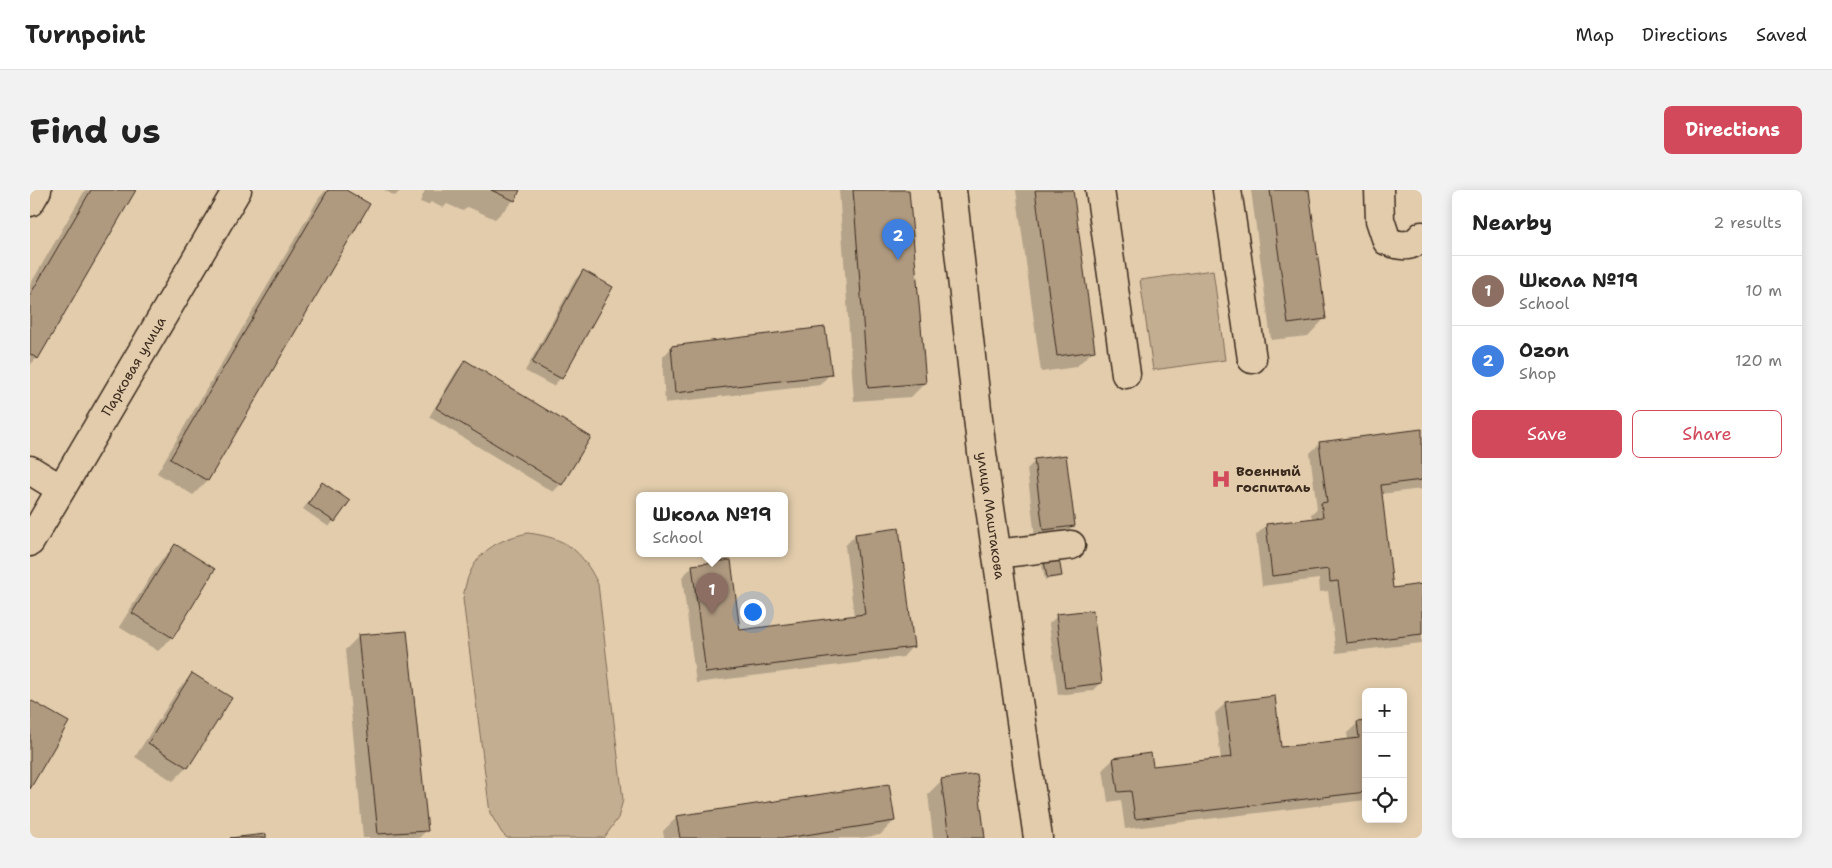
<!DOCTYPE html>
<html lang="en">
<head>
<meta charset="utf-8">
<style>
  :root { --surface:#fff; --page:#f2f2f2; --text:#222; --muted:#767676; --line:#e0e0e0; --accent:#d1495b }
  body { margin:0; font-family:"Shantell Sans",sans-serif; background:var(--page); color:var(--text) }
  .controls { position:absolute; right:15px; bottom:15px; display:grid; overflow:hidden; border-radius:8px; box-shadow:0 2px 12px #0003 }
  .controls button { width:45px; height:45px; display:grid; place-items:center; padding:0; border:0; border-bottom:1px solid var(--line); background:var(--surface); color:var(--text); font:25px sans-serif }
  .you { position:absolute; left:722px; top:421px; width:18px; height:18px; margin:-12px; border:4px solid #fff; border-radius:50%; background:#1a73e8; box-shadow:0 0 0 8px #1a73e833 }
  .badge { display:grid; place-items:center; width:32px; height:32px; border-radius:50%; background:var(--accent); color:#fff; font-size:16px; font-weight:700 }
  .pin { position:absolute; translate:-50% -41px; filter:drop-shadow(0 1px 2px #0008) }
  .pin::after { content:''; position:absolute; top:26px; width:18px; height:15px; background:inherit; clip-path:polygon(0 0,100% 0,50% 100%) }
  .popup { position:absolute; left:606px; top:302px; width:152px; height:65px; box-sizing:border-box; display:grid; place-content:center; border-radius:8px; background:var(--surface); filter:drop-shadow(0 1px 4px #0005); font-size:16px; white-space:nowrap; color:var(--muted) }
  .popup b { font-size:19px; color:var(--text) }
  .popup::after { content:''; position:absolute; left:50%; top:100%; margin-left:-10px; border:10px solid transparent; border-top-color:var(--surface) }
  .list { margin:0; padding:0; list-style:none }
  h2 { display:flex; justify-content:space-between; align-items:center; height:65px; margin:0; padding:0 20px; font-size:21px }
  h2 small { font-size:16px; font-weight:400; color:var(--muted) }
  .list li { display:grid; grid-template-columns:32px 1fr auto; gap:15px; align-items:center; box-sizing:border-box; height:70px; padding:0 20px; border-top:1px solid var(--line) }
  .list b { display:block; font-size:19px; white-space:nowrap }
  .list p { margin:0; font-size:16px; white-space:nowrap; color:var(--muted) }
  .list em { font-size:16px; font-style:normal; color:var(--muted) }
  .actions { display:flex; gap:10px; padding:15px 20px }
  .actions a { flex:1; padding:11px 0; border:1px solid var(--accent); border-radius:8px; text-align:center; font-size:18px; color:var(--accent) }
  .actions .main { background:var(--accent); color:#fff }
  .icon { flex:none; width:28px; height:28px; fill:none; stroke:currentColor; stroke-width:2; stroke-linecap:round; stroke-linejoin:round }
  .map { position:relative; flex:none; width:1392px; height:648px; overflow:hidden; border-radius:8px }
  header { display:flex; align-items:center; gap:30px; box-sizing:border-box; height:70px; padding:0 25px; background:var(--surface); border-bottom:1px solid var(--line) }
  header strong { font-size:24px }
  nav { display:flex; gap:28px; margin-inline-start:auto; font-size:18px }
  .intro { display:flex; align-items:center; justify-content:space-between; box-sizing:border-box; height:120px; padding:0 30px }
  h1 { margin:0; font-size:35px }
  .button { padding:12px 22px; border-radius:8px; background:var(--accent); color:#fff; font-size:18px; font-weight:700 }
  main { display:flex; gap:30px; padding:0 30px }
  aside { flex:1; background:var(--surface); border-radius:8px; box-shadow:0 2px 12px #0003 }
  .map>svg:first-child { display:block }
  .green { fill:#c4ae92; stroke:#806c58 }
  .shadow { fill:#0003 }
  .building { fill:#af9a80; stroke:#3b2a1e }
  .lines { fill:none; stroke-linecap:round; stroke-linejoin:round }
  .minor-casing { stroke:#3b2a1e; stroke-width:31 }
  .minor { stroke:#e2ccac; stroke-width:28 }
  .labels { text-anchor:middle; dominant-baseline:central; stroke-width:4; stroke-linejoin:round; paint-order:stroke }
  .street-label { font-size:14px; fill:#3b2a1e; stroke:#e2ccac }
  .poi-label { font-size:14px; font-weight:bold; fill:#3b2a1e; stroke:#e2ccac; text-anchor:start }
</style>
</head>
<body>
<header>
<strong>Turnpoint</strong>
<nav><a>Map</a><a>Directions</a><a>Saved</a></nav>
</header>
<div class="intro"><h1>Find us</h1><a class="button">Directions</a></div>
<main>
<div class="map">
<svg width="1392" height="648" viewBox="0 0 1392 648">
  <rect width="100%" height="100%" fill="#e2ccac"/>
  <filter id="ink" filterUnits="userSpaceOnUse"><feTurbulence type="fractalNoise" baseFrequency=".02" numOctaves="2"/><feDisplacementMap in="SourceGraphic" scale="10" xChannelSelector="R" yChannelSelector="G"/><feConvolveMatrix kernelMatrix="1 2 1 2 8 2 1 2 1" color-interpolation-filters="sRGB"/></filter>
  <g filter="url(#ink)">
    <path class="green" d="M 1183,80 L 1195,170 L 1123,180 L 1110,90 Z
      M 498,343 C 536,348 551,359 568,394 L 593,610 L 588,628 L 574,648 L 477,648 L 472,643 L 460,623 L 433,409 C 438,369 459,351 498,343 Z"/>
    <path class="shadow" d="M 55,0 L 105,0 L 7,168 L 0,175 L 0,95 Z
      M 296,0 L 313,0 L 338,15 L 177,291 L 163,305 L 127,283 L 289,8 Z
      M 354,0 L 371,0 L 365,6 Z
      M 395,0 L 489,0 L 484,10 L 465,29 L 438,17 L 433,21 L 417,14 L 413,18 L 401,12 L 398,15 L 390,12 Z
      M 809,0 L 877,0 L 895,193 L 881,207 L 824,211 Z
      M 986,0 L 1042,0 L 1064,160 L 1046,177 L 1011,182 Z
      M 1221,0 L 1278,0 L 1295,128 L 1278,146 L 1241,150 Z
      M 553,82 L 531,188 L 523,196 L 495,181 L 545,90 Z
      M 642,157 L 800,184 L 790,195 L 635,213 L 632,168 Z
      M 435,172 L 531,294 L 523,302 L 399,227 L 427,180 Z
      M 1392,241 L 1392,299 L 1350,304 L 1362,399 L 1392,395 L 1392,453 L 1306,463 L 1298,401 L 1290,402 L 1289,389 L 1232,396 L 1226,345 L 1237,335 L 1282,329 L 1281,324 L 1287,319 L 1280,263 L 1290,253 Z
      M 1005,271 L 1044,335 L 1036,343 L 1005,347 L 997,279 Z
      M 292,294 L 318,311 L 299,337 L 273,319 Z
      M 825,345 L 883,456 L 873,467 L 666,493 L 652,387 L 663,376 L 709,441 L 824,426 L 815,356 Z
      M 145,356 L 142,447 L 128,461 L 89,437 L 131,370 Z
      M 1015,372 L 1031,386 L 1015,390 L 1012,375 Z
      M 1027,426 L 1071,493 L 1063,501 L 1028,505 L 1019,434 Z
      M 329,446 L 397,640 L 389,648 L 333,648 L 315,460 Z
      M 163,484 L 157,577 L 143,591 L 105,567 L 149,498 Z
      M 1196,513 L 1250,559 L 1318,550 L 1317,543 L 1328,533 L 1336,532 L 1336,610 L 1095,639 L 1091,610 L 1078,612 L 1073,579 L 1084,569 L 1121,578 L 1191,569 L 1185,523 Z
      M 912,590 L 954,648 L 903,648 L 898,604 Z
      M 647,627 L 864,631 L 850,645 L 830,648 L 634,648 L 633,641 Z"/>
    <path class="building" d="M 61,0 L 106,0 L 8,169 L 0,164 L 0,105 Z
      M 298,0 L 316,0 L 340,14 L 178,291 L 140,269 Z
      M 461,0 L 490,0 L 485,11 Z
      M 823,0 L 879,0 L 896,193 L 838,198 Z
      M 1005,0 L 1043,0 L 1065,161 L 1027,166 Z
      M 1240,0 L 1279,0 L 1296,129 L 1258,134 Z
      M 553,80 L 583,97 L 532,189 L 502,173 Z
      M 795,137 L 802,185 L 645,203 L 641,156 Z
      M 435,170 L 561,247 L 532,295 L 406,218 Z
      M 1392,239 L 1392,290 L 1351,295 L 1363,398 L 1392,394 L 1392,444 L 1316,453 L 1308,391 L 1300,392 L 1299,379 L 1242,386 L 1236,334 L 1293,327 L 1291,313 L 1297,312 L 1289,252 Z
      M 1036,265 L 1045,336 L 1013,340 L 1004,269 Z
      M 292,292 L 320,311 L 305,332 L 278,314 Z
      M 869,338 L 884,457 L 676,483 L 662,375 L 701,370 L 710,440 L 835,424 L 825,344 Z
      M 145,354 L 185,379 L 143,448 L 102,423 Z
      M 1029,369 L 1032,386 L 1017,388 L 1014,371 Z
      M 1063,420 L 1072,493 L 1035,498 L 1026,424 Z
      M 377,441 L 398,641 L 348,644 L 328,445 Z
      M 162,483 L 202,508 L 158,578 L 118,553 Z
      M 1245,506 L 1251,557 L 1329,548 L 1327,532 L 1336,531 L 1336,602 L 1105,629 L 1101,601 L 1088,602 L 1083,568 L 1121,563 L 1123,576 L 1202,567 L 1195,512 Z
      M 2,511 L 39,532 L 0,599 L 0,514 Z
      M 947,584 L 955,648 L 919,648 L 911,589 Z
      M 859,594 L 865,631 L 756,648 L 650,648 L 646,626 Z
      M 236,644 L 236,648 L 200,648 Z"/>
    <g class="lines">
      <defs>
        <g id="minor">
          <path id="s1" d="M 922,0 L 952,263 L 1008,648"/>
          <path d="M 1070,0 L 1096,184"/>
          <path d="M 1197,0 L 1222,169"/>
          <path d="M 1349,0 L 1350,30 L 1357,51 C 1371,57 1382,58 1392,46"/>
          <path d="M 0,12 L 7,0"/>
          <path d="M 0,280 L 31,299"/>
          <path id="s2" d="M 0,352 L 207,0"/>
          <path d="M 967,364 L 1041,355"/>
        </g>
      </defs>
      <use href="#minor" class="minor-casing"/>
      <use href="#minor" class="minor"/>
    </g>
  </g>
  <defs>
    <symbol id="hospital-bare" viewBox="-9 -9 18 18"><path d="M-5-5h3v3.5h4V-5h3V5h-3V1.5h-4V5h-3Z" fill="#d1495b" stroke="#e2ccac" stroke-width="2.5" paint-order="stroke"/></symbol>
  </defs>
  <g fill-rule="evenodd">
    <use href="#hospital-bare" x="1177" y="275" width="28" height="28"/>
  </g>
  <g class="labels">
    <g class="street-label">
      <text stroke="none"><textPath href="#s2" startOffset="204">Парковая улица</textPath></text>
      <text stroke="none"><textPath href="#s1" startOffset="328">улица Маштакова</textPath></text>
    </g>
    <g class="poi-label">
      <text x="1206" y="281">Военный<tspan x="1206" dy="16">госпиталь</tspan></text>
    </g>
  </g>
</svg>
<div class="controls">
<button>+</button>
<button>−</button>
<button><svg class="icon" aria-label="locate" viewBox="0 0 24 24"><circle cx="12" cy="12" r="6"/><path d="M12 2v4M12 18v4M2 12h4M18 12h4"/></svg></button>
</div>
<div class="you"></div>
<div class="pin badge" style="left:682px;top:424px;background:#8d6e63">1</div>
<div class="popup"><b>Школа №19</b>School</div>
<div class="pin badge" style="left:868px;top:70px;background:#3f7fe0">2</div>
</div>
<aside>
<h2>Nearby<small>2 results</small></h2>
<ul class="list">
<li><span class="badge" style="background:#8d6e63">1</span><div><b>Школа №19</b><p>School</p></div><em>10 m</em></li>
<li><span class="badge" style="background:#3f7fe0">2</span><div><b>Ozon</b><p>Shop</p></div><em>120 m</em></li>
</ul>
<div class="actions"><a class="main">Save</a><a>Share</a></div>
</aside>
</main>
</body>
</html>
